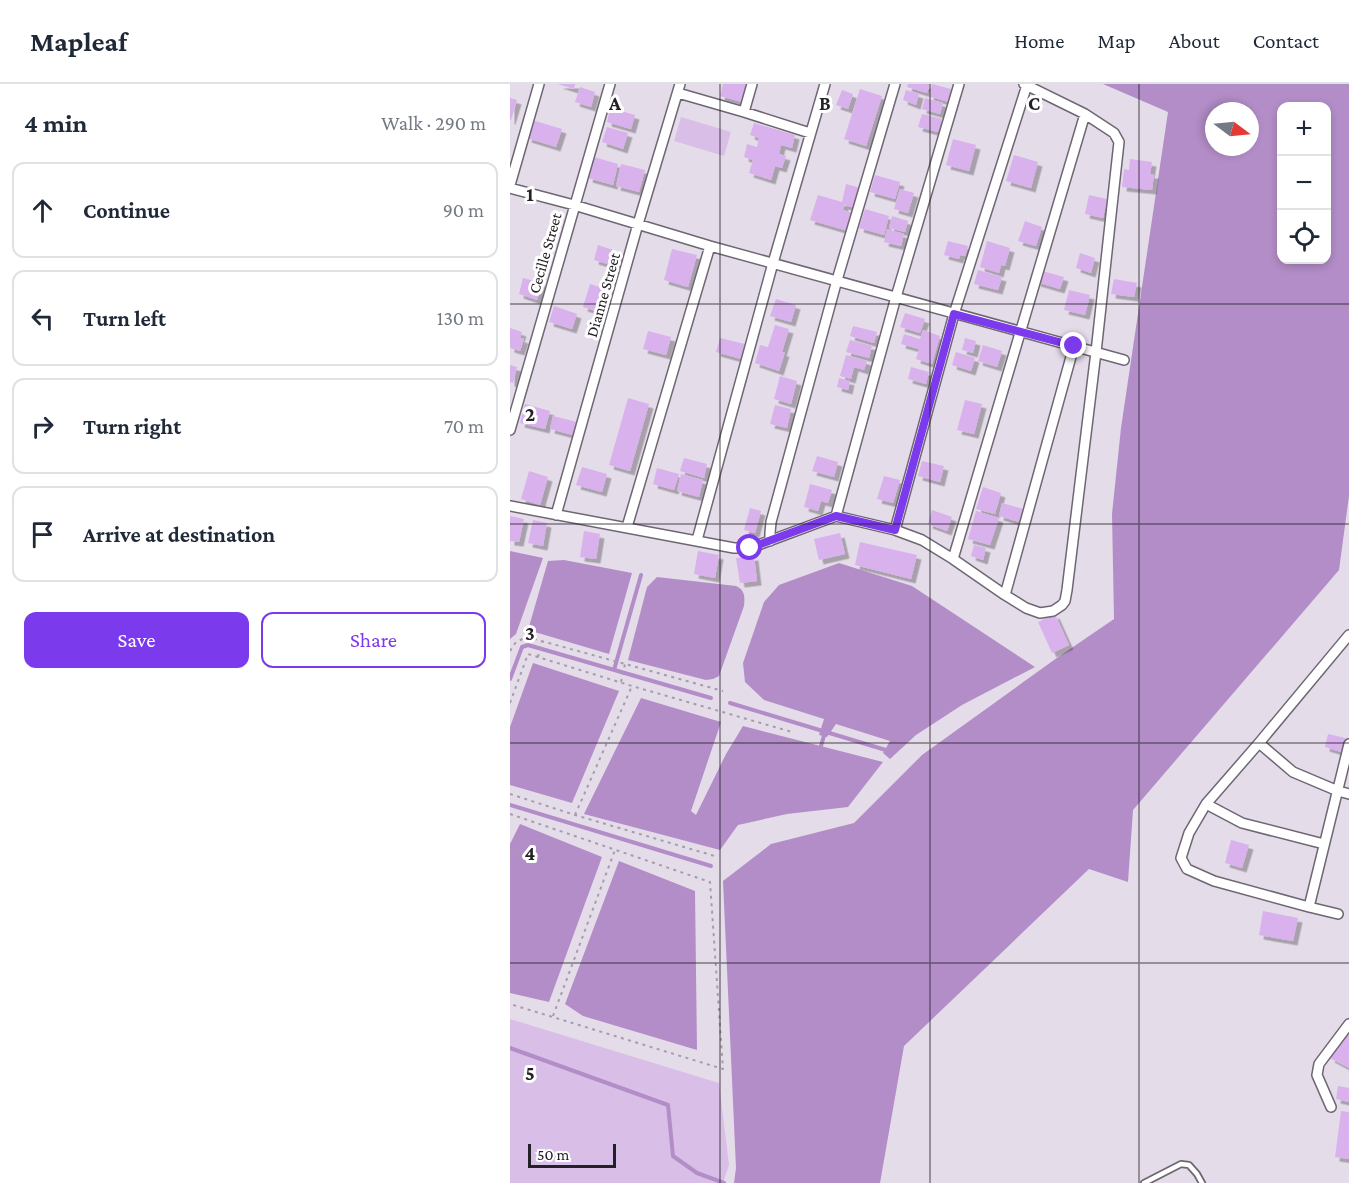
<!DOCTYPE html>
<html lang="en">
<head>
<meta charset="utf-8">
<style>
  :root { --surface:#fff; --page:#f6f6f7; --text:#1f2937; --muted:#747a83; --line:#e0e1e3; --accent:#7c3aed }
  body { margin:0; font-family:"Crimson Pro",serif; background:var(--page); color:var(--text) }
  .controls { position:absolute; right:18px; top:18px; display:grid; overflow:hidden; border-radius:12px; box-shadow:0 3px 9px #0003 }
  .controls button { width:54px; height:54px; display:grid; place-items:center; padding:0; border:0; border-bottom:2px solid var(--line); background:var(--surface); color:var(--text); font:30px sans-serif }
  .compass { position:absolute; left:695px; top:18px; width:54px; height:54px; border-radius:50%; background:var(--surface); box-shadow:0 3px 9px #0003; rotate:106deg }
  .scale { position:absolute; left:18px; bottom:15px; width:88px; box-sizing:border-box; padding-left:6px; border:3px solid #242126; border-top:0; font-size:16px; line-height:21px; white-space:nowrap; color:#242126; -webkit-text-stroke:4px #fff; paint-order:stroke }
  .stop { position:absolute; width:18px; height:18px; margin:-14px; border:4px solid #7c3aed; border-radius:50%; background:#fff }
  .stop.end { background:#7c3aed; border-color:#fff; box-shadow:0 2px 6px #0008 }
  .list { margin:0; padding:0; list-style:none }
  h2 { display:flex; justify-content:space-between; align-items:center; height:78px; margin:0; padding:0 24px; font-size:26px }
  h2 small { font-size:20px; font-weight:400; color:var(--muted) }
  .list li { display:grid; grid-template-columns:39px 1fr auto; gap:18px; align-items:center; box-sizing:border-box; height:96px; margin:0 12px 12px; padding:0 12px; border:2px solid var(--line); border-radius:12px }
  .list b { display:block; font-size:22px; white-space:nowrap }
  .list em { font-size:20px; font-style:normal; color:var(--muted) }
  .actions { display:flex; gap:12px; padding:18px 24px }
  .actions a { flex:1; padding:14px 0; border:2px solid var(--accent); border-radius:12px; text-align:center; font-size:21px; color:var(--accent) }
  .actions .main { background:var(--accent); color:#fff }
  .icon { flex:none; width:33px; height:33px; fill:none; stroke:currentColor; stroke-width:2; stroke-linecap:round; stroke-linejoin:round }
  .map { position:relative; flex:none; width:839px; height:1099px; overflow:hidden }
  header { display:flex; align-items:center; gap:36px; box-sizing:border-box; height:84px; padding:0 30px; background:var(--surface); border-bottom:2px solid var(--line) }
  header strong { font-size:28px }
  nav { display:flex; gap:33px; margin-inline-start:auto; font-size:21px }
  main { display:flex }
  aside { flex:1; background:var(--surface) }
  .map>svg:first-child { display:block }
  .green { fill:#d9bfe7 }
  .water { fill:#b38dc7; fill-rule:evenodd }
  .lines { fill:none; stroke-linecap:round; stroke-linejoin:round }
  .stream { stroke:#b38dc7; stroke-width:4 }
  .building { fill:#d8b1ed; filter:url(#shadow) }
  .service-casing { stroke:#6e6673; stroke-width:8 }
  .minor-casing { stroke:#6e6673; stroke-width:12 }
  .path { stroke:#a59ea9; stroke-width:2; stroke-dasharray:3 4.5; stroke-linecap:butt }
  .service { stroke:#fff; stroke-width:4.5 }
  .minor { stroke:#fff; stroke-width:9 }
  .route { stroke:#7c3aed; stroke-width:8 }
  .grid { fill:none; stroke:#242126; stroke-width:1.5; stroke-opacity:0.55 }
  .labels { text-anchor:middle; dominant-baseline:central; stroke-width:6; stroke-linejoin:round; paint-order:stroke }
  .street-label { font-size:16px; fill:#242126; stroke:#fff }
  .grid-label { font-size:20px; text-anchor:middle; font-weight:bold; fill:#242126; stroke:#fff; stroke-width:6; stroke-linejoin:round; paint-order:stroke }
</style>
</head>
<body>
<header>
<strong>Mapleaf</strong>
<nav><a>Home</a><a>Map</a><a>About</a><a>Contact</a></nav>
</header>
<main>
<aside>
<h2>4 min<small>Walk · 290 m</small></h2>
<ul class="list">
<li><svg class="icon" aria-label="ahead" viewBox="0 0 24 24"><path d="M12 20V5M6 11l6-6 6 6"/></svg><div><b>Continue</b></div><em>90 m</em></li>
<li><svg class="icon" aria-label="left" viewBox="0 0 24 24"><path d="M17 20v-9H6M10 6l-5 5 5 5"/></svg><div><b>Turn left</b></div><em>130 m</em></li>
<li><svg class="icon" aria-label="right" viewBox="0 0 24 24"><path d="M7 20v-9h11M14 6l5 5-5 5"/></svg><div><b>Turn right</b></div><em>70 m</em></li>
<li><svg class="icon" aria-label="arrive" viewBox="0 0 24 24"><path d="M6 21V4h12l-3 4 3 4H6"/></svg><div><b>Arrive at destination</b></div></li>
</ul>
<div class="actions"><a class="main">Save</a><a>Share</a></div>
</aside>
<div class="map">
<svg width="839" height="1099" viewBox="0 0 839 1099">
  <defs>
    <filter id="shadow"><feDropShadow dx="4.5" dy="4.5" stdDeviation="0" flood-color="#0004"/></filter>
  </defs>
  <rect width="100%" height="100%" fill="#e5dcea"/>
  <path class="green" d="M 171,33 L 221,48 L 214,72 L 164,57 Z
    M 0,935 L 209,999 L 219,1081 L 213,1099 L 0,1099 Z"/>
  <path class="water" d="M 593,0 L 839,0 L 839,412 L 829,486 L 623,726 L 618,798 L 579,785 L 394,962 L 370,1099 L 224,1099 L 226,1084 L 213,797 L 261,760 L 344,739 L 412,671 L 544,576 L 604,535 L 602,430 L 611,344 L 658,28 ZM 772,22 L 816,22 L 816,176 L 772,176 ZM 704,27 L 740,27 L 740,63 L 704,63 Z
    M 0,467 L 33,474 L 6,550 L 0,555 Z
    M 54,476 L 122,489 L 99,570 L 18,546 L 38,477 Z
    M 329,479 L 402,502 L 525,583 L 452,621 L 406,651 L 380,675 L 373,669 L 380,657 L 326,640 L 317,653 L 309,651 L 314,635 L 254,616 L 235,598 L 233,579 L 254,518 L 269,501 Z
    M 147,493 L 226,502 C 235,506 235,513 234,522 L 209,592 L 203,595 L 196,596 L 118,576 L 137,503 Z
    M 23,579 L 109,607 L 62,719 L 0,701 L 0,643 Z
    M 131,614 L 211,638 L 181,727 L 186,731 L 216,670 L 233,642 L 373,678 L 338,723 L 277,730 L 228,741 L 210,766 L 74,730 Z
    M 10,740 L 92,773 L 39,918 L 0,909 L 0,760 Z
    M 109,777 L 185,807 L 187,966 L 73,932 L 55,920 Z"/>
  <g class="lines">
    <path class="stream" d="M 104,586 L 131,491
      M 0,595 L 12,563 L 18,561 L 201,614
      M 220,619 L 379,667
      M 311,662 L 315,648
      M 0,721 L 201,782
      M 0,964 L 158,1021 L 163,1072 L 187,1089 L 214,1099"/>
  </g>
  <path class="building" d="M 48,0 L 65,0 L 64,5 Z
    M 213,0 L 238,0 L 232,18 L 210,12 Z
    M 398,0 L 420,0 L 417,9 L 397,3 Z
    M 422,0 L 441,5 L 438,18 L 419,12 Z
    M 70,3 L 85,8 L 81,23 L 65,18 Z
    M 350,5 L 372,12 L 356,62 L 334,55 Z
    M 332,6 L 343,10 L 338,25 L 326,21 Z
    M 396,6 L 409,10 L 406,21 L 393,16 Z
    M 0,14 L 7,16 L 1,36 L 0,36 Z
    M 415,14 L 433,19 L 430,30 L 412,25 Z
    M 100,24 L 125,31 L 121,45 L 97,38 Z
    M 412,30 L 432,35 L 428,48 L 408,43 Z
    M 22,36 L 52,45 L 46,63 L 17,54 Z
    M 244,39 L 285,51 L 282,64 L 271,61 L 269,70 L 276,72 L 272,84 L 265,82 L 261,96 L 239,89 L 243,76 L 234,73 L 237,60 L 247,63 L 249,54 L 240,51 Z
    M 97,43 L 118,49 L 113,65 L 92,58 Z
    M 443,55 L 466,61 L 459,87 L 436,81 Z
    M 504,71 L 528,78 L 521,104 L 496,97 Z
    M 84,73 L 108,80 L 103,101 L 78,94 Z
    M 620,75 L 642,78 L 640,90 L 644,90 L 642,106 L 612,103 L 614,85 L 619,86 Z
    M 111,80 L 135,86 L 129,108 L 106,102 Z
    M 365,91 L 390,98 L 385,115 L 360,108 Z
    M 336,100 L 351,104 L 345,124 L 334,121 L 333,126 L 343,129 L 338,147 L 300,136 L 308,111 L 332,118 Z
    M 390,105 L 404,109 L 398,129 L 384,125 Z
    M 579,111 L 597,115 L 593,134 L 575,130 Z
    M 355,125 L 379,132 L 374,151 L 349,144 Z
    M 382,132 L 398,137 L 395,148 L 379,144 Z
    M 515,137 L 532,143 L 526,162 L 508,157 Z
    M 377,145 L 394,150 L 391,162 L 374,158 Z
    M 438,157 L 458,162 L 455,172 L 450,171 L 449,175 L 434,171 Z
    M 477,157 L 500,164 L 495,182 L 491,181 L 489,189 L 470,183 Z
    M 88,161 L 112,169 L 107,183 L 84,176 Z
    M 162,165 L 187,171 L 178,203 L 154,196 Z
    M 570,169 L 585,174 L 581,189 L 566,184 Z
    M 468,186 L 492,193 L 488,206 L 464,200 Z
    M 529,186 L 554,193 L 550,205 L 526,198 Z
    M 13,194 L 32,199 L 27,216 L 9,210 Z
    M 604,195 L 627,199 L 624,213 L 601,210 Z
    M 80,200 L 96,205 L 89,228 L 73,223 Z
    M 559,206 L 580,211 L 575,231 L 554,226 Z
    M 266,215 L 286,221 L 281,238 L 260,232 Z
    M 44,222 L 67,230 L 62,245 L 39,238 Z
    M 395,229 L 415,235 L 410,249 L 390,243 Z
    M 265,241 L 279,245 L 272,268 L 275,268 L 269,287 L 245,279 L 250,261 L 258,263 Z
    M 343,242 L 367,248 L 364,259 L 340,252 Z
    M 0,244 L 12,248 L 10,254 L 14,255 L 10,267 L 0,264 Z
    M 413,246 L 430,252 L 422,280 L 406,275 L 409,265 L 391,260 L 394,250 L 410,255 Z
    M 138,247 L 161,253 L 156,271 L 133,265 Z
    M 210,254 L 235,260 L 231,275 L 206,268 Z
    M 455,254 L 466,257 L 463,269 L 452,266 Z
    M 340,256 L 362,262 L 359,274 L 336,268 Z
    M 473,261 L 492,267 L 487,283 L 468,277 Z
    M 446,268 L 465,274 L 461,287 L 442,281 Z
    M 336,271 L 357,277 L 354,286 L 344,283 L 341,295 L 330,292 Z
    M 0,281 L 7,283 L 3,299 L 0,298 Z
    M 401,283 L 419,288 L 416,300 L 398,295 Z
    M 270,292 L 287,297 L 281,320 L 264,315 Z
    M 329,294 L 340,297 L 338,306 L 327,303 Z
    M 118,314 L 139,320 L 120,387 L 99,381 Z
    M 455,316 L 472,320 L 464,350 L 447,346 Z
    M 15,320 L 40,327 L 35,345 L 10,339 Z
    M 265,321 L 281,325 L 277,344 L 260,340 Z
    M 43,332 L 67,338 L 63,351 L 40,345 Z
    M 307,372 L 328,378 L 324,393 L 302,387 Z
    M 174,374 L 197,380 L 194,394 L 170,387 Z
    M 412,377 L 434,382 L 430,398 L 408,392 Z
    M 72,383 L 97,390 L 92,408 L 66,401 Z
    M 147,384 L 169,390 L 164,406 L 143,400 Z
    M 19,387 L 38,393 L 30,421 L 11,415 Z
    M 171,390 L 193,396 L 189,413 L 167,407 Z
    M 374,392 L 390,396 L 383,419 L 367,415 Z
    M 300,400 L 322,406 L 318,419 L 311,417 L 308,427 L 294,423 Z
    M 473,403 L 491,409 L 485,430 L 466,425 Z
    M 492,419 L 513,425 L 509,438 L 489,432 Z
    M 240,424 L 251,427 L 245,449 L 234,446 Z
    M 422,426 L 442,433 L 437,447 L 418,440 Z
    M 466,427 L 489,434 L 480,461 L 458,455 Z
    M 0,432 L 14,435 L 9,458 L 0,457 Z
    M 23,436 L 37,439 L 33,462 L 18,459 Z
    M 74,447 L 90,450 L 86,475 L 70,473 Z
    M 330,449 L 335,470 L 309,476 L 304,455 Z
    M 350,458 L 407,471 L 401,495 L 345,481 Z
    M 464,461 L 476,464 L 473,476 L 461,472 Z
    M 188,467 L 209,471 L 205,494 L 184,490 Z
    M 244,472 L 247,497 L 230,499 L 226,474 Z
    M 545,530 L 559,561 L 542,569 L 528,538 Z
    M 818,650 L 835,654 L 831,668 L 815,663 Z
    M 721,756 L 739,761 L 732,784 L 715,779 Z
    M 753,827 L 788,834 L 783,857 L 749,851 Z
    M 834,948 L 839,951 L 839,984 L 820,974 Z
    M 828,1002 L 839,1004 L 839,1018 L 826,1015 Z
    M 831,1027 L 839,1028 L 839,1075 L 825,1073 Z"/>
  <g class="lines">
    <defs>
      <path id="service" d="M 634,1099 L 671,1080 L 679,1081 L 687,1090 L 692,1099"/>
      <path id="minor" d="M 168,9 L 234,28 L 300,49
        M 234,28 L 242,0
        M 0,101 L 29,0
        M 0,104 L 64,121 L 200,162 L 614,276
        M 0,346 L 100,0
        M 0,422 L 224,464 L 240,464 L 326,432 L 385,446 L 412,456 L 443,475 L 495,511 L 516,524 L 530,529 L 543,527 L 552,521 L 555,517 L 557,506 L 586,268 L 609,58 L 604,49 L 575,30 L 514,0
        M 46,431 L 128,140 L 170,0
        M 326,432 L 386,213 L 449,0
        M 117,443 L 200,162
        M 385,446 L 444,230 L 517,1
        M 187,456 L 263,179 L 315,0
        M 260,457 L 260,449 L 261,438 L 327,196 L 385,0
        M 443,475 L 575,30
        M 495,511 L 564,262
        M 839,551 L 749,659 L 696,720 L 679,749 L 671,774 L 677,785 L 704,797 L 799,823 L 839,660
        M 749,659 L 783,688 L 828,707 L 839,710
        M 696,720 L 732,739 L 814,760
        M 799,823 L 828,830
        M 821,1023 L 807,991 L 809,980 L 839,940"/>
    </defs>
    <use href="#service" class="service-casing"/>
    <use href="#minor" class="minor-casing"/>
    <path class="path" d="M 0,567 L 6,558 L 17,553 L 213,607
      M 28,573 L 32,557
      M 111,598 L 115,580
      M 0,619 L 18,570 L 122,602 L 282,648
      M 0,710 L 65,731 L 208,773
      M 0,730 L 200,798 L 213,985 L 0,920
      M 65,731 L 122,602
      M 0,767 L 11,770
      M 43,932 L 105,766"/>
    <use href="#service" class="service"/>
    <use href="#minor" class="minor"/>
  </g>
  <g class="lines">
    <path class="route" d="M 240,464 L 326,432 L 385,446 L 444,230 L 564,262"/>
  </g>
  <path class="grid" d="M 210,0 L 210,1099M 420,0 L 420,1099M 629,0 L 629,1099M 0,220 L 839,220M 0,440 L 839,440M 0,659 L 839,659M 0,879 L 839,879"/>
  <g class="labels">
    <g class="street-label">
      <text transform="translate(35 169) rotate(-74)">Cecille Street</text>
      <text transform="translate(93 211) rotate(-74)">Dianne Street</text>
    </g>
  </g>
  <g class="grid-label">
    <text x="105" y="26">A</text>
    <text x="315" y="26">B</text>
    <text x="524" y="26">C</text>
    <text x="20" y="117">1</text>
    <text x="20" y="337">2</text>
    <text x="20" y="556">3</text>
    <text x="20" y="776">4</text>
    <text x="20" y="996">5</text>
  </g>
</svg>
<div class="controls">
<button>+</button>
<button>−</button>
<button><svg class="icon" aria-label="locate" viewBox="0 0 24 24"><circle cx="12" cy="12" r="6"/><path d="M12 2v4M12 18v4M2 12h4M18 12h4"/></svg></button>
</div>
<svg class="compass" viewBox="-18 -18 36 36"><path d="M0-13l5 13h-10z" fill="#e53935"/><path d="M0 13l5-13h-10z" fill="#747a83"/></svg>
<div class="scale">50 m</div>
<div class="stop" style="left:240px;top:464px"></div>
<div class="stop end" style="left:564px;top:262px"></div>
</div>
</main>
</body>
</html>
